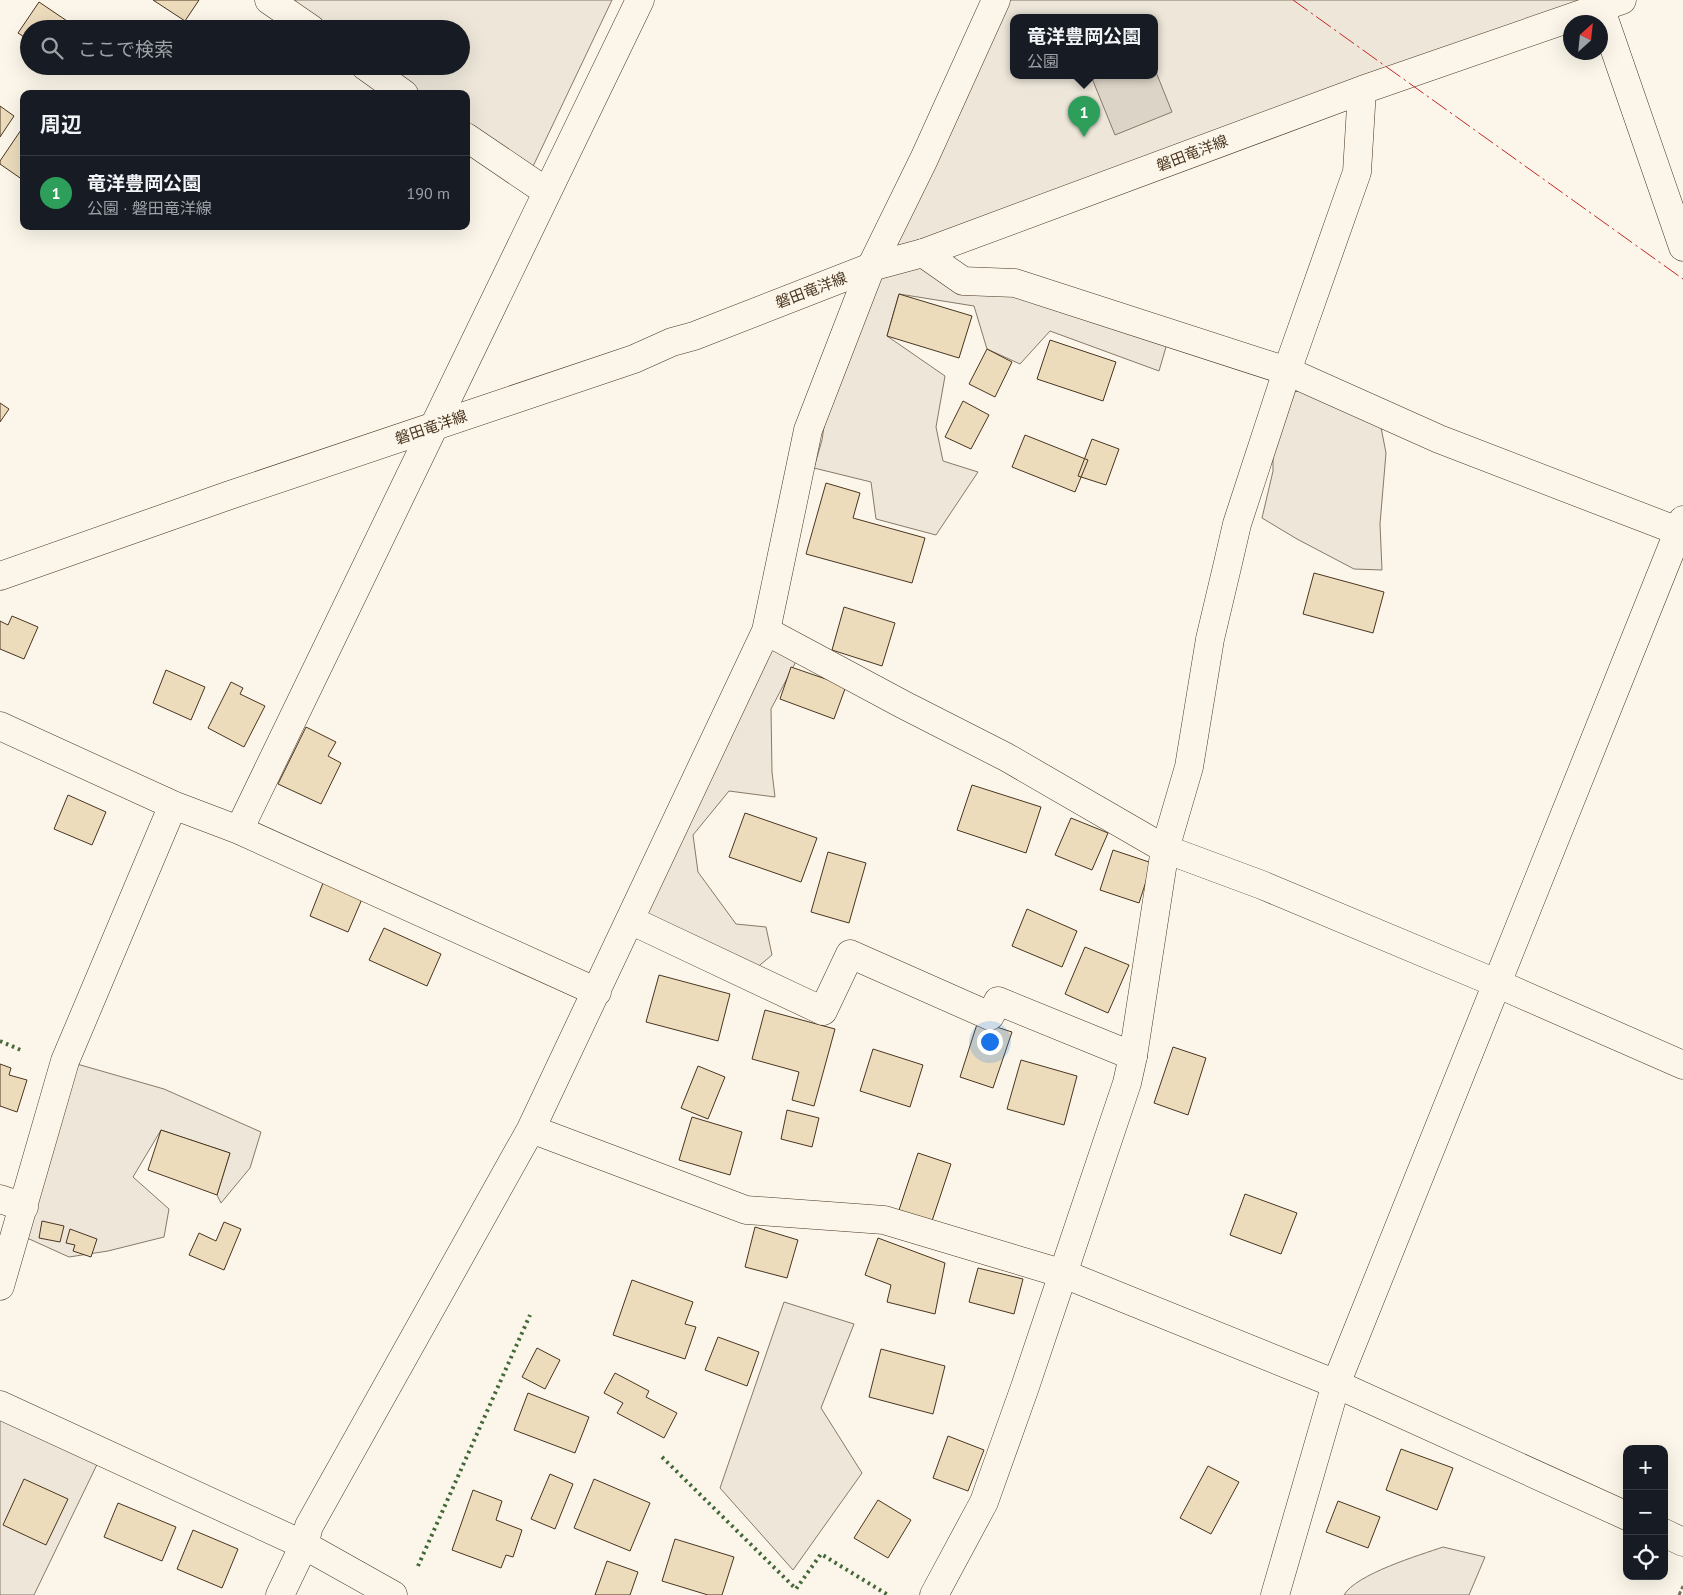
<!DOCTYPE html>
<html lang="ja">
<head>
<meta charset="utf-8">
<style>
  :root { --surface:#171b24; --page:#242831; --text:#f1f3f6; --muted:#9ea1a6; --line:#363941; --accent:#d93025 }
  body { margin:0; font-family:"PT Sans","Noto Sans JP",sans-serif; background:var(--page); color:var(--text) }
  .controls { position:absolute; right:15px; bottom:15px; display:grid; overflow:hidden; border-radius:10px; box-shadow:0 5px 20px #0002 }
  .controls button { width:45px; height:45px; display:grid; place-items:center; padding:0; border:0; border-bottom:1px solid var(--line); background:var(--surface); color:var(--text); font:25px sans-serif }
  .compass { position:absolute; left:1563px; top:15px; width:45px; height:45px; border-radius:50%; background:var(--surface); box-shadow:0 5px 20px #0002; rotate:27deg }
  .you { position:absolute; left:989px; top:1041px; width:18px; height:18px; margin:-12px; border:4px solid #fff; border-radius:50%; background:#1a73e8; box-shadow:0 0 0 8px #1a73e833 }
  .badge { display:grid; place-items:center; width:32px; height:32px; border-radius:50%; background:var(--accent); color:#fff; font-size:16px; font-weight:700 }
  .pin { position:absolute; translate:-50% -41px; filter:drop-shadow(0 1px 2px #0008) }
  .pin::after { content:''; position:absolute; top:26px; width:18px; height:15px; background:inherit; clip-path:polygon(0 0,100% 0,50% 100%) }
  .popup { position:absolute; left:1010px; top:14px; width:148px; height:65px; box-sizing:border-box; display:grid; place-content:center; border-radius:10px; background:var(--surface); filter:drop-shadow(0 1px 4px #0005); font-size:16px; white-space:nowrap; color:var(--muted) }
  .popup b { font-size:19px; color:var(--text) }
  .popup::after { content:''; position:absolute; left:50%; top:100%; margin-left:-10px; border:10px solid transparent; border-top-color:var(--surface) }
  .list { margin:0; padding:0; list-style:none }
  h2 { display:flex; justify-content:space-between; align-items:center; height:65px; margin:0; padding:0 20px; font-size:21px }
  h2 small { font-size:16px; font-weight:400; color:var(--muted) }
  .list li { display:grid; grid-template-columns:32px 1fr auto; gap:15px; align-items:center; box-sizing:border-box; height:75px; padding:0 20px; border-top:1px solid var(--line) }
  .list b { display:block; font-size:19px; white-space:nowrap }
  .list p { margin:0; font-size:16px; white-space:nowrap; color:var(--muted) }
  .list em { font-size:16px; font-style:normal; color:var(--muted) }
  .icon { flex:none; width:28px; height:28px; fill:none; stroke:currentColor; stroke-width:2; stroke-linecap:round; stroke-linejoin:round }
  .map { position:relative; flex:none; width:1683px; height:1595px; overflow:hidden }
  .search { position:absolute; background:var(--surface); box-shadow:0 5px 20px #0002; left:20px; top:20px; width:450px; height:55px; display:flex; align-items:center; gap:12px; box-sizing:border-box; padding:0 18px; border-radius:28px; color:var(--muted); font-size:19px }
  .panel { position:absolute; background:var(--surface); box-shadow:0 5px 20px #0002; left:20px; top:90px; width:450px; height:140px; border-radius:10px }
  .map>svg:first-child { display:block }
  .green { fill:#ede6d9; stroke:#887966; fill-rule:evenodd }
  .water { fill:#dcd4c6; stroke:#887966 }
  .building { fill:#ecdcbc; stroke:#4a3520 }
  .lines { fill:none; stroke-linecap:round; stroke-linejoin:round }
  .street-casing { stroke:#4a3520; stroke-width:29 }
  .secondary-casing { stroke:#4a3520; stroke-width:29 }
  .path { stroke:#7f6f5c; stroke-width:3; stroke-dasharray:4 2.5; stroke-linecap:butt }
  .street { stroke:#fbf6e9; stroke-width:28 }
  .secondary { stroke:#fbf6e9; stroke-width:28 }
  .hedge { stroke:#436837; stroke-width:4; stroke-dasharray:2.5 4; stroke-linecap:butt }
  .power { stroke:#c62828; stroke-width:1; stroke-dasharray:18 4 2.5 4; stroke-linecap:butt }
  .labels { text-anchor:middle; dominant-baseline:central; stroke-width:4; stroke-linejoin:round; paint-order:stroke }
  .street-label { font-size:15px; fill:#4a3520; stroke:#fbf6e9 }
</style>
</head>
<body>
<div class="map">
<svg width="1683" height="1595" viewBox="0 0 1683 1595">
  <rect width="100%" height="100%" fill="#fbf6e9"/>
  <path class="green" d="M 296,0 L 612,0 L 527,179 L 466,137 L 466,94 L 404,94 L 365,66 L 461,66 L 461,29 L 311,29 L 287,12 Z
    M 998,0 L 1598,0 L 871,267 ZM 1014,18 L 1154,18 L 1154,76 L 1014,76 Z
    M 895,261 L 1015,283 L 1168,340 L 1159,371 L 1050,331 L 1020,364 L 987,349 L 974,306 L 899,294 L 887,336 L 945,376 L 936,427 L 943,461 L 978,472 L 936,535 L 876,519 L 871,482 L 814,468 L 822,440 L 833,367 L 853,314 Z
    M 1324,388 L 1378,412 L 1386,453 L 1380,524 L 1382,570 L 1354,569 L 1297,539 L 1262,518 L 1273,471 L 1273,413 L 1293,392 Z
    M 772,634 L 802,650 L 771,709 L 772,772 L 775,797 L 729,791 L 693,835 L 698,872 L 736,924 L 766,927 L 772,955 L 748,975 L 630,920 Z
    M 77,1064 L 164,1089 L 261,1132 L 250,1168 L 221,1203 L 217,1195 L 230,1153 L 161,1130 L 133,1177 L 169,1209 L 164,1237 L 108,1251 L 69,1257 L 16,1233 Z
    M 784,1302 L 854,1324 L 821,1408 L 862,1473 L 793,1570 L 720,1488 Z
    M 0,1408 L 103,1452 L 34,1595 L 0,1595 Z
    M 1443,1547 L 1485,1557 L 1469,1595 L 1344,1595 C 1356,1574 1420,1555 1443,1547 Z"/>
  <path class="water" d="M 1154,67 L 1172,112 L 1115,135 L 1091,76 L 1154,76 Z"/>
  <path class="building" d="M 153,0 L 199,0 L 185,21 Z
    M 39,2 L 79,29 L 29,29 L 29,40 L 18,33 Z
    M 0,106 L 14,116 L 0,137 Z
    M 23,127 L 24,128 L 23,180 L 0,164 L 0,161 Z
    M 899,294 L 972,316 L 959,358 L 887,336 Z
    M 1050,340 L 1116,362 L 1103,401 L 1037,379 Z
    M 987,349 L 1012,362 L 995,397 L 969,384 Z
    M 963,401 L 989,415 L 971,449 L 945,437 Z
    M 0,403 L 9,409 L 0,422 Z
    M 1025,435 L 1088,460 L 1075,492 L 1012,467 Z
    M 1092,439 L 1119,449 L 1106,485 L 1078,476 Z
    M 826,483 L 860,493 L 853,518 L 925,538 L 912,583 L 806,554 Z
    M 1314,573 L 1384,592 L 1373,633 L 1303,614 Z
    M 844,607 L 895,623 L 882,666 L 832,650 Z
    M 12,616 L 38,627 L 24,659 L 0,649 L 0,621 L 8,625 Z
    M 791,667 L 846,686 L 834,719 L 780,699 Z
    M 166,670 L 205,687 L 191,720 L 153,703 Z
    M 231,682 L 243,688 L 240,694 L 265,706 L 244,747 L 208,728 Z
    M 306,727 L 336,742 L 328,756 L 341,763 L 321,804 L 278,784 Z
    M 972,785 L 1041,807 L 1026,853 L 957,830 Z
    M 68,795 L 106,812 L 92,845 L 54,829 Z
    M 745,813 L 817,838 L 801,882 L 729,857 Z
    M 1071,818 L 1108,833 L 1092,870 L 1055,855 Z
    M 1113,850 L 1152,863 L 1139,903 L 1100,890 Z
    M 828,852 L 866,863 L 849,923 L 811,912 Z
    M 323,883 L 362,899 L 348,932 L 310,916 Z
    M 1027,909 L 1077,931 L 1062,967 L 1012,946 Z
    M 384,928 L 441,954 L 427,986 L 369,960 Z
    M 1085,947 L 1129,965 L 1108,1013 L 1065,994 Z
    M 659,975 L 730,994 L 718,1041 L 646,1022 Z
    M 765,1010 L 835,1029 L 814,1106 L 792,1100 L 799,1072 L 752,1059 Z
    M 978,1021 L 1012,1032 L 993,1088 L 960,1077 Z
    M 1173,1047 L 1206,1058 L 1188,1115 L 1154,1103 Z
    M 873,1049 L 923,1065 L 910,1107 L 860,1091 Z
    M 1021,1060 L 1077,1076 L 1064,1125 L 1007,1109 Z
    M 0,1064 L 11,1068 L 9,1075 L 27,1080 L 17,1112 L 0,1106 Z
    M 698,1066 L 725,1077 L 708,1119 L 681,1108 Z
    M 787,1110 L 819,1118 L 812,1147 L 781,1139 Z
    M 692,1117 L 742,1132 L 730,1175 L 679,1160 Z
    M 161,1130 L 230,1153 L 217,1195 L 148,1170 Z
    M 918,1153 L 951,1164 L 932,1221 L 899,1210 Z
    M 1245,1194 L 1297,1213 L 1281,1254 L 1230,1235 Z
    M 42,1221 L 64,1226 L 60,1242 L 39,1238 Z
    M 224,1222 L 241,1229 L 224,1270 L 189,1255 L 199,1233 L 216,1241 Z
    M 755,1227 L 798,1240 L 787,1278 L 745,1267 Z
    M 70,1229 L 97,1239 L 91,1257 L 73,1251 L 75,1245 L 66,1243 Z
    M 878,1238 L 945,1263 L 935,1314 L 887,1302 L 891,1285 L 865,1275 Z
    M 978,1268 L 1023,1279 L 1014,1314 L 969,1302 Z
    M 632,1280 L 693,1302 L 685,1324 L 696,1327 L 685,1359 L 613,1335 Z
    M 718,1337 L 759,1352 L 747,1386 L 705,1370 Z
    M 537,1348 L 560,1360 L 545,1389 L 522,1377 Z
    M 881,1349 L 945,1366 L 933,1414 L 869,1397 Z
    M 615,1373 L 649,1391 L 646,1397 L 677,1413 L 664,1438 L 617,1413 L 623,1403 L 604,1393 Z
    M 528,1393 L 589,1417 L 575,1453 L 514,1430 Z
    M 948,1436 L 984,1450 L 968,1491 L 933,1478 Z
    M 1401,1449 L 1453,1468 L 1437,1510 L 1386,1490 Z
    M 1208,1466 L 1239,1482 L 1211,1534 L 1180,1518 Z
    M 550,1474 L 573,1484 L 555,1529 L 531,1519 Z
    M 24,1479 L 68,1499 L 46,1545 L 3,1525 Z
    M 594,1479 L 650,1503 L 630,1551 L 574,1528 Z
    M 473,1490 L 502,1501 L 496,1520 L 522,1530 L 513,1557 L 506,1555 L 501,1568 L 452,1550 Z
    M 878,1500 L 911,1520 L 888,1558 L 854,1538 Z
    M 1338,1501 L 1380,1517 L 1368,1548 L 1326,1532 Z
    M 118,1503 L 176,1527 L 162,1561 L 104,1537 Z
    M 193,1530 L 238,1549 L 222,1588 L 177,1569 Z
    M 675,1539 L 734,1557 L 722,1595 L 708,1595 L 662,1581 Z
    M 607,1561 L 638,1572 L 630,1595 L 595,1595 Z"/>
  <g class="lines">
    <defs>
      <path id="street" d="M 269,0 L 311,29
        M 365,66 L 404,94
        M 466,137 L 547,192
        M 923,253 L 963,281 L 1015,283 L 1287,371 L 1439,439 L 1678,531
        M 766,631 L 904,705 L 1006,757 L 1165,849 L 1262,885 L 1496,983 L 1683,1065
        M 0,726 L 173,805 L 239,830 L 597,992
        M 239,830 L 640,0
        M 630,920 L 823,1011 L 850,954 L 990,1016 L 998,1001 L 1133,1056
        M 531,1129 L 746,1210 L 884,1220 L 1064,1274 L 1336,1384 L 1627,1516
        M 0,1199 L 24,1207
        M 0,1286 L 65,1061 L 173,805
        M 1664,1533 L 1683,1542
        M 280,1595 L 304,1545 L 309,1526 L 531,1129 L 766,631 L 808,430 L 871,267 L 924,159 L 996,0
        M 1275,1595 L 1336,1384 L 1683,520"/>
      <path id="secondary" d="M 1600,7 L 1683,247
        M 0,576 L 230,495 L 634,359 L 672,342 L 694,336 L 871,267 L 923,253 L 1362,90 L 1622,0
        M 0,1405 L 304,1545 L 393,1595
        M 934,1595 L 984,1502 L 1025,1387 L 1127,1083 L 1133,1056 L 1165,849 L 1189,767 L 1210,639 L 1228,563 L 1237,524 L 1287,371 L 1357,172 L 1362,90"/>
    </defs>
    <use href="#street" class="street-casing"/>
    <use href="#secondary" class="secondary-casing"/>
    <path class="path" d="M 1679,1595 L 1683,1586"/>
    <use href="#street" class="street"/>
    <use href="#secondary" class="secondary"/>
    <path class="hedge" d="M 0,1041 L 23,1051
      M 662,1457 L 796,1589 L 821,1554 L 888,1595
      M 418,1566 L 530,1315"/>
    <path class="power" d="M 1293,0 L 1683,279"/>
  </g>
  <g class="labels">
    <g class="street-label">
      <text transform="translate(1192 153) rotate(-21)">磐田竜洋線</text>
      <text transform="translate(811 290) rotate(-21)">磐田竜洋線</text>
      <text transform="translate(431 427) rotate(-19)">磐田竜洋線</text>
    </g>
  </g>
</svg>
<div class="controls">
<button>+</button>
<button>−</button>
<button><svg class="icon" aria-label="locate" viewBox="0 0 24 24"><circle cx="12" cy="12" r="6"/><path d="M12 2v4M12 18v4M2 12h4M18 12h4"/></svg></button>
</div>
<svg class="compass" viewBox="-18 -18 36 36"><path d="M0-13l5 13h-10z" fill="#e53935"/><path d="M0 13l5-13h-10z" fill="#9ea1a6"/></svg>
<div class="you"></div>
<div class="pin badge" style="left:1084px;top:137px;background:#2e9e5b">1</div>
<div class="popup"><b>竜洋豊岡公園</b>公園</div>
<div class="search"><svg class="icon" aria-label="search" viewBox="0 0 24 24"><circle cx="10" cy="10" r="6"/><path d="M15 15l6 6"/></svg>ここで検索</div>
<section class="panel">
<h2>周辺<small></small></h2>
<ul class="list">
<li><span class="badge" style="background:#2e9e5b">1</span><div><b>竜洋豊岡公園</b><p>公園 · 磐田竜洋線</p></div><em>190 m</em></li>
</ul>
</section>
</div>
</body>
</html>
